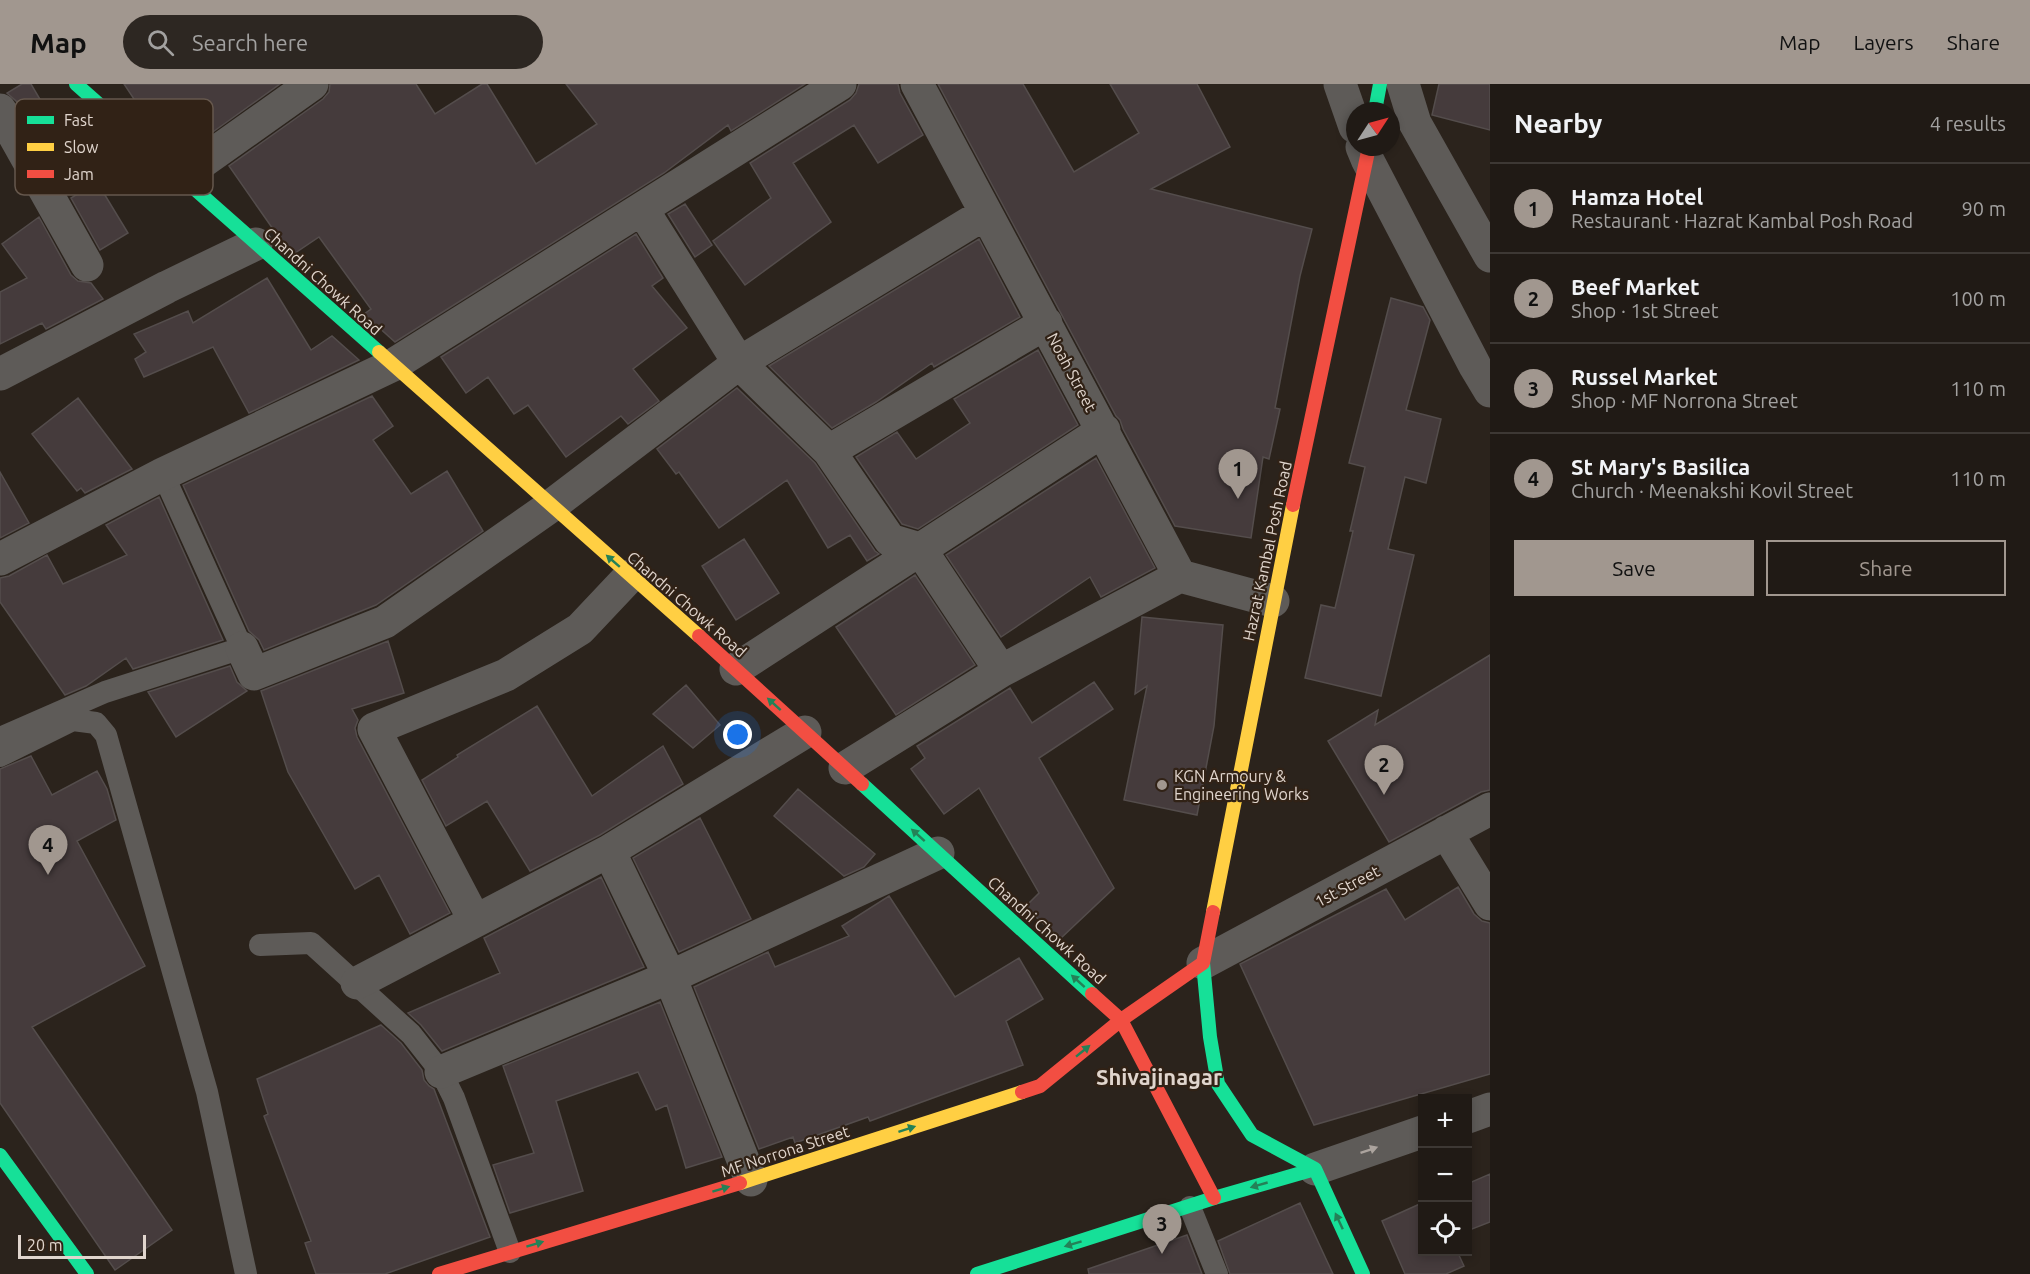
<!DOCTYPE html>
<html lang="en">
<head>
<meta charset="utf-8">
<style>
  :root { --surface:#201a15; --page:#2d2722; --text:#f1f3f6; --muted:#a2a1a0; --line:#3d3834; --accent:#a1978f }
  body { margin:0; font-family:Ubuntu,sans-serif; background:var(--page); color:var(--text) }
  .controls { position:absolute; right:18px; bottom:18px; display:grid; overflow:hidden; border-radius:0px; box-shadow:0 3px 9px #0003 }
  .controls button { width:54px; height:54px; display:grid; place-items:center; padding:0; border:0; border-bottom:2px solid var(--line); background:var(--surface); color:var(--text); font:30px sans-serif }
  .compass { position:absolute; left:1346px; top:18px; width:54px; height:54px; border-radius:50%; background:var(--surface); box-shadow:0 3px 9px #0003; rotate:54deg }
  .scale { position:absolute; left:18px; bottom:15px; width:128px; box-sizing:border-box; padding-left:6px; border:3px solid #e0d5cd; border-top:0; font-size:16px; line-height:21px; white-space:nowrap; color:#e0d5cd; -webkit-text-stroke:4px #312216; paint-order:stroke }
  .you { position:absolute; left:738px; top:651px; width:21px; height:21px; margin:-15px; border:4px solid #fff; border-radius:50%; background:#1a73e8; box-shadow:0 0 0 9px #1a73e833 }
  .badge { display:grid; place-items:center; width:39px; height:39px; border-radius:50%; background:var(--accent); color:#111; font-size:20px; font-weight:700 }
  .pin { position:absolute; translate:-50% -50px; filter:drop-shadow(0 2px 3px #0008) }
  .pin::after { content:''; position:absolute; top:32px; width:21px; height:18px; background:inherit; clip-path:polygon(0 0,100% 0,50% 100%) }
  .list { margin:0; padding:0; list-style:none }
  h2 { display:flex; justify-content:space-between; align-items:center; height:78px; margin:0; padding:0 24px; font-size:26px }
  h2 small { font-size:20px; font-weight:400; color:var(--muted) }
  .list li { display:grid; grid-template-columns:39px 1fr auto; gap:18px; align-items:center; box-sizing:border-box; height:90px; padding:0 24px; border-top:2px solid var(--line) }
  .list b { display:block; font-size:22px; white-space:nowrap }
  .list p { margin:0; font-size:20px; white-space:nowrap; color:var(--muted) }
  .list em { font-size:20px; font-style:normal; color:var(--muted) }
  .actions { display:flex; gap:12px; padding:18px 24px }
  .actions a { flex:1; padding:14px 0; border:2px solid var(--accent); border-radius:0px; text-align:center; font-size:21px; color:var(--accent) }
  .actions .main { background:var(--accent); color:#111 }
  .icon { flex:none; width:33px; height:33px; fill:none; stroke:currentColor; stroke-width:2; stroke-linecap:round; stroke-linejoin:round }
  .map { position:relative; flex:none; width:1490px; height:1190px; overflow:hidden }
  header { display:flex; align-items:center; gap:36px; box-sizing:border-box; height:84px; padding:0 30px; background:var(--accent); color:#111 }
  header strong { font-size:28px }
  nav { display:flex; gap:33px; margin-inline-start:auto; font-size:21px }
  .search { width:420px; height:54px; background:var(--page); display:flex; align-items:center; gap:15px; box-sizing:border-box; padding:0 21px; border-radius:33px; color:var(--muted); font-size:22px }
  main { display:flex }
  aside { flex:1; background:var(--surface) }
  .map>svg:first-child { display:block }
  .building { fill:#453b3c; stroke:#544d4c; stroke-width:1.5 }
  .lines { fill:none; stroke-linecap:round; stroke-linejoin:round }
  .lane { stroke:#5e5b58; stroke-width:22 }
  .street { stroke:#5e5b58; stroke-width:33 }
  .fast { stroke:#16e098; stroke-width:14 }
  .slow { stroke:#ffcf43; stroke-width:14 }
  .jam { stroke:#f24e42; stroke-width:14 }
  .oneway { fill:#248157 }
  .oneway2 { fill:#aca49e }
  .poi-dot { fill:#a1978f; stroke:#312216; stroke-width:2 }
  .labels { text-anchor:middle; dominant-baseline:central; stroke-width:4.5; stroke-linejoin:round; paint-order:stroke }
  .street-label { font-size:16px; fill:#e0d5cd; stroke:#312216 }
  .poi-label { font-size:16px; fill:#e0d5cd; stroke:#312216; text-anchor:start }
  .district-label { font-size:22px; font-weight:bold; fill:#e0d5cd; stroke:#312216 }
  .key { fill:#312216; stroke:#66584d; stroke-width:1.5 }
  .key-label { font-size:16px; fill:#e0d5cd }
</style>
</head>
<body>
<header>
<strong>Map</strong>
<div class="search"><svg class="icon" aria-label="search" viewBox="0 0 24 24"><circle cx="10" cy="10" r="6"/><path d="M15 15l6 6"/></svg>Search here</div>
<nav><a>Map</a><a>Layers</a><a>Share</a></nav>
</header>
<main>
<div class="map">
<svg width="1490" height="1190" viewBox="0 0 1490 1190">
  <rect width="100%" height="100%" fill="#2b231c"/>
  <path class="building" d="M 22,0 L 31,0 L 51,34 L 32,45 L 16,17 L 7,9 Z
    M 124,0 L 280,0 L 210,50 L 198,30 L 165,53 L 154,45 Z
    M 330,0 L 416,0 L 435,30 L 482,0 L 487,0 L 536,80 L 597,40 L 566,0 L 805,0 L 731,47 L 728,41 L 664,89 L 395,258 L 364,230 L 371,225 L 319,153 L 295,169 L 282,158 L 229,82 L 323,15 L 329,8 Z
    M 859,0 L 898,0 L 900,9 L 923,51 L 878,79 L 854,41 L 793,79 L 831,138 L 745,201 L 713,157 L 771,114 L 750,79 L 850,16 L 856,9 Z
    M 938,0 L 1023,0 L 1074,88 L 1139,49 L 1110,0 L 1197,0 L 1230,63 L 1151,105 L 1312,145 L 1300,192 L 1275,324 L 1280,325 L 1269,375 L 1263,373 L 1251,454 L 1175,442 L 1123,345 L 1120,336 L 1116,332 Z
    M 1439,0 L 1490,0 L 1490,46 L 1432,31 Z
    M 97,98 L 128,149 L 100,166 L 71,114 Z
    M 685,120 L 712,161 L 695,173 L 668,130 Z
    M 39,133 L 71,191 L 78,197 L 91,199 L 103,215 L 46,245 L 42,239 L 0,260 L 0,208 L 27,194 L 2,160 Z
    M 636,150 L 663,194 L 652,202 L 687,244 L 633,285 L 659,317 L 628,340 L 621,332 L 566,373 L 528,321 L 514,330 L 488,293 L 466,309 L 441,273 Z
    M 979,155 L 1020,233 L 934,283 L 932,279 L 876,318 L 832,344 L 769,282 Z
    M 267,194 L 311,266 L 332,252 L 359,276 L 249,329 L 213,263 L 144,293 L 135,275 L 146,268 L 134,250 L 188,227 L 193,239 Z
    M 1391,214 L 1423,223 L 1430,236 L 1406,326 L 1441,335 L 1426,399 L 1405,393 L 1388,465 L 1414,471 L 1381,612 L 1305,594 L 1321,521 L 1335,524 L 1353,447 L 1350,447 L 1365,383 L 1349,379 Z
    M 1038,266 L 1078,341 L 918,445 L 902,440 L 856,373 L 897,348 L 916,375 L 970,339 L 954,315 Z
    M 737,304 L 815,379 L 875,467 L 879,470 L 867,477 L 850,451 L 828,464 L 787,396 L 719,444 L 679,388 L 676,390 L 657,365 Z
    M 372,312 L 393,342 L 373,356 L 411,410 L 447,387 L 483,447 L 376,521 L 264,566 L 259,556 L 249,547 L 183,401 Z
    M 78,314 L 132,385 L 85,409 L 81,404 L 77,407 L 32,350 Z
    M 1096,374 L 1155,484 L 1101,513 L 1090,493 L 1001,553 L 946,471 Z
    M 0,388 L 29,439 L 0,454 Z
    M 159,413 L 223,556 L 133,585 L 126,574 L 86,602 L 65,611 L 0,518 L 0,494 L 9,492 L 47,471 L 63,500 L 127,471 L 106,441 Z
    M 744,455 L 779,509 L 736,536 L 702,482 Z
    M 915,491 L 975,581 L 896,631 L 836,543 Z
    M 1142,533 L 1223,541 L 1214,642 L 1197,731 L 1124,716 L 1147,602 L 1135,610 Z
    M 388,557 L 404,609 L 352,625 L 358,636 L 355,644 L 357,653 L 450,829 L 410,850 L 379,791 L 355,805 L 288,688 L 261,607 Z
    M 1490,571 L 1490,706 L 1481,708 L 1389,758 L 1328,657 L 1378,626 L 1375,641 Z
    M 230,582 L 237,598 L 247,607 L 176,653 L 148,608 Z
    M 1094,598 L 1113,625 L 1039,674 L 1114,804 L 1060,855 L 1025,823 L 1039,809 L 979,704 L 944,730 L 911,685 L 925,674 L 917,662 L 1010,604 L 1032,639 Z
    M 686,601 L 720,641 L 693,664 L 653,630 Z
    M 537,622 L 592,712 L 663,662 L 683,700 L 600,751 L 530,787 L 487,717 L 446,742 L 422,696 L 458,673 L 457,671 Z
    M 31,672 L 52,711 L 97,687 L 107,705 L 116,736 L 77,757 L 145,882 L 32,943 L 172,1146 L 115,1186 L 0,1019 L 0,685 Z
    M 798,705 L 875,770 L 864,783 L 844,792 L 774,732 Z
    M 700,734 L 751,835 L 679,868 L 633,774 Z
    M 601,793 L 644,883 L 442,967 L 421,941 L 408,929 L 500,889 L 484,854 Z
    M 1458,803 L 1474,830 L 1482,837 L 1490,839 L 1490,990 L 1314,1041 L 1240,880 L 1386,805 L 1405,836 Z
    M 889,812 L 955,913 L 1019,874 L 1043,915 L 1006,937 L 1023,981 L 870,1037 L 868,1033 L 795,1059 L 793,1053 L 759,1065 L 694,903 L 768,868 L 775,883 L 849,852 L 842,842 Z
    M 660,918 L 722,1073 L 686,1084 L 667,1021 L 656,1026 L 638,988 L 556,1017 L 583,1107 L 510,1129 L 493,1081 L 534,1069 L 503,982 Z
    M 381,941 L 401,959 L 422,986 L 424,996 L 429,1002 L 434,1005 L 490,1153 L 385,1190 L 316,1190 L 305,1159 L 311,1157 L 264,1032 L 268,1030 L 257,995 Z
    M 1490,1090 L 1490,1138 L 1467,1147 L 1467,1100 Z
    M 1300,1119 L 1333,1190 L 1230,1190 L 1218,1157 Z
    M 1422,1119 L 1422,1167 L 1457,1167 L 1464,1182 L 1446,1190 L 1405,1190 L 1382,1137 Z
    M 1187,1151 L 1202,1190 L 1089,1190 L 1088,1185 Z"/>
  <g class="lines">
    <path class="lane" d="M 0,654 L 105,608 L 242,564 L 163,390
      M 0,672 L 73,636 L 96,639 L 106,651 L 207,1008 L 246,1190
      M 260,861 L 311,859 L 411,950 L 441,988 L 454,1014 L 510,1168
      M 1190,1123 L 1217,1190"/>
    <path class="street" d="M 917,0 L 1180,492 L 1273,517
      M 1340,0 L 1355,43
      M 1403,0 L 1415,39 L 1490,172
      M 0,26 L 87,181
      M 1362,63 L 1367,75 L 1475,282 L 1490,307
      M 181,93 L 312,0
      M 642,125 L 739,279 L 829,367 L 1046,239
      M 0,290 L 167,203 L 256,160
      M 829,367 L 890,456 L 920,465 L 1001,587
      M 0,475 L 163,390 L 393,281 L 840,0
      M 242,564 L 254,590 L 385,538 L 551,422 L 739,279 L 986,129
      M 736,585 L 1104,346
      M 845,684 L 1001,587 L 1180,492
      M 1446,748 L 1490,820
      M 609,767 L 670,893 L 751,1096
      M 475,837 L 374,645 L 506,591 L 580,545 L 630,492
      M 1203,879 L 1490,725
      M 357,899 L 609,767 L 805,648
      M 441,988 L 670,893 L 938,769
      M 1468,1033 L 1490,1025
      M 1315,1085 L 1422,1048"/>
    <path class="fast" d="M 76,0 L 379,268
      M 1375,27 L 1380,0
      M 862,700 L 1092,910
      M 1203,879 L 1210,953 L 1218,1000 L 1252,1051 L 1315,1085
      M 0,1071 L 87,1190
      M 1315,1085 L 1363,1190
      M 977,1190 L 1214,1114 L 1315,1085"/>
    <path class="slow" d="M 379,268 L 699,552
      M 1213,828 L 1293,421
      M 740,1099 L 1022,1008"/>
    <path class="jam" d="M 1293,421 L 1369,63
      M 699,552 L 862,700
      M 1092,910 L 1121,936 L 1214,1114
      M 1022,1008 L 1040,1002 L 1121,936 L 1203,879 L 1213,828
      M 439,1190 L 740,1099"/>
  </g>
  <defs><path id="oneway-solid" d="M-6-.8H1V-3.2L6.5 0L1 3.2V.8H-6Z" transform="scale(1.5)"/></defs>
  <g class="oneway">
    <use href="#oneway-solid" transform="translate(613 477) rotate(-139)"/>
    <use href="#oneway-solid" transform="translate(774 620) rotate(-138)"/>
    <use href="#oneway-solid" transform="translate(918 751) rotate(-138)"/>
    <use href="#oneway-solid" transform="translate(1078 897) rotate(-138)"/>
    <use href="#oneway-solid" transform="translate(1083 967) rotate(-39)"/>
    <use href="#oneway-solid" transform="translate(907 1045) rotate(-18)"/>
    <use href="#oneway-solid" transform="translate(1259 1101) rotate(164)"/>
    <use href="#oneway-solid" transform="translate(721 1105) rotate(-17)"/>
    <use href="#oneway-solid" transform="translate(1339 1137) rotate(-115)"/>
    <use href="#oneway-solid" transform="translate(535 1160) rotate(-17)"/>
    <use href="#oneway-solid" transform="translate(1073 1160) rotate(163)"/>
  </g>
  <use class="oneway2" href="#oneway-solid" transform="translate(1369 1066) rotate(-19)"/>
  <circle class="poi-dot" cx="1162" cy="701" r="6"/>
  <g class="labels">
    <g class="street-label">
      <text transform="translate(323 197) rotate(42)">Chandni Chowk Road</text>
      <text transform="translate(1072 288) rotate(62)">Noah Street</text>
      <text transform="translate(1267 467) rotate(-78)">Hazrat Kambal Posh Road</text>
      <text transform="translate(687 520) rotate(41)">Chandni Chowk Road</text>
      <text transform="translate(1347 802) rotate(-28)">1st Street</text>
      <text transform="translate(1047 846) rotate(42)">Chandni Chowk Road</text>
      <text transform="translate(785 1067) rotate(-18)">MF Norrona Street</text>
    </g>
    <g class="poi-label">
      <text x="1174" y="692">KGN Armoury &amp;<tspan x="1174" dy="18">Engineering Works</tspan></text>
    </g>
    <g class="district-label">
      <text x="1159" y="992">Shivajinagar</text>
    </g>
  </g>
  <rect x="15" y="15" width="198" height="96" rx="9" class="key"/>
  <rect x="27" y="32" width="27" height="8" fill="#16e098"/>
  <rect x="27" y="59" width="27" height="8" fill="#ffcf43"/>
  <rect x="27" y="86" width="27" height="8" fill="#f24e42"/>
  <g class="key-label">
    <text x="64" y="42">Fast</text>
    <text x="64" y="69">Slow</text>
    <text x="64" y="96">Jam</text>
  </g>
</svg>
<div class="controls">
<button>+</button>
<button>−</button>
<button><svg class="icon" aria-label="locate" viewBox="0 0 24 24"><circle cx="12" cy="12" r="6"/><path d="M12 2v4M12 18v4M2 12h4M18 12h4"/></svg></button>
</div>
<svg class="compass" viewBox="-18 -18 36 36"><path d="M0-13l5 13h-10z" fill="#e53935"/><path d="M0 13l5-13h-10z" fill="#a2a1a0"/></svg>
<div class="scale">20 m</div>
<div class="you"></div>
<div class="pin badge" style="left:1238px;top:415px">1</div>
<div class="pin badge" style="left:1384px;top:711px">2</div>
<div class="pin badge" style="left:1162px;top:1170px">3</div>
<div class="pin badge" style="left:48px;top:791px">4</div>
</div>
<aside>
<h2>Nearby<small>4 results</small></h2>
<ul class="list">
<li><span class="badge">1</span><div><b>Hamza Hotel</b><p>Restaurant · Hazrat Kambal Posh Road</p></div><em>90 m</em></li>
<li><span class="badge">2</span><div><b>Beef Market</b><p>Shop · 1st Street</p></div><em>100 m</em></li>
<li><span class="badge">3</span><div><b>Russel Market</b><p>Shop · MF Norrona Street</p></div><em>110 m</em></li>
<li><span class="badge">4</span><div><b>St Mary's Basilica</b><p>Church · Meenakshi Kovil Street</p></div><em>110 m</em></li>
</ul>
<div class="actions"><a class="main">Save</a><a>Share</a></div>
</aside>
</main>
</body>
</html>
